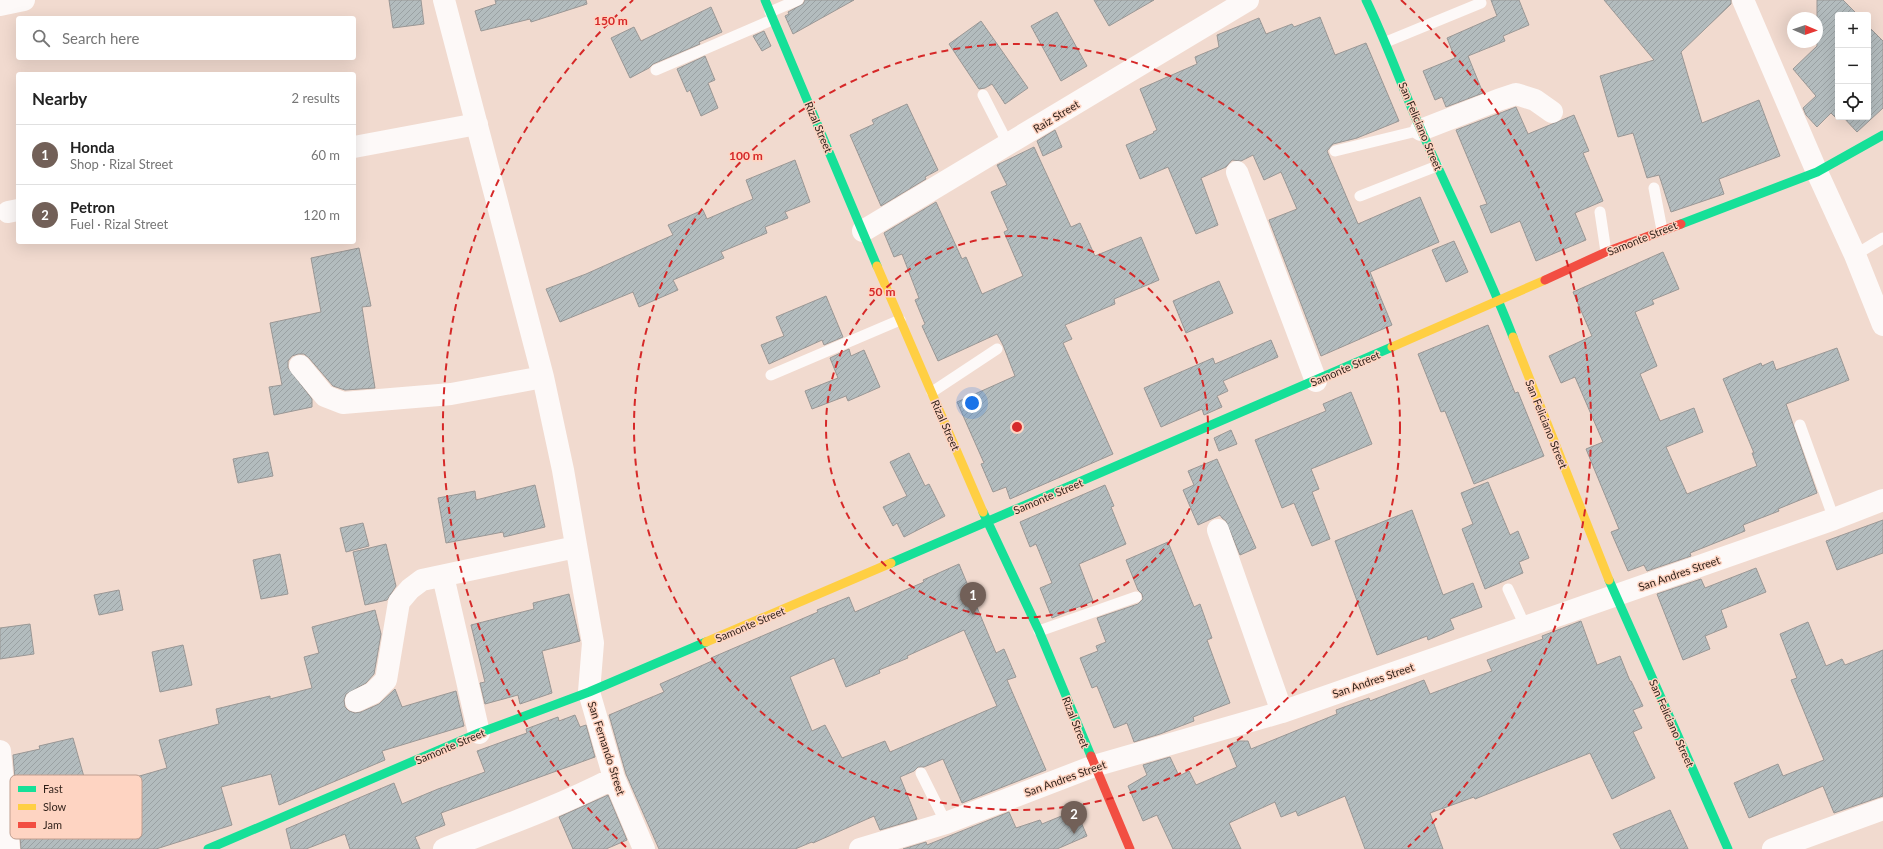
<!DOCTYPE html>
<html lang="en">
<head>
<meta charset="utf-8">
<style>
  :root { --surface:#fff; --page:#f6f6f6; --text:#222; --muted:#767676; --line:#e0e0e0; --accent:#726058 }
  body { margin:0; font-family:Lato,sans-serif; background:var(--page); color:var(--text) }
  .controls { position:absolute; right:12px; top:12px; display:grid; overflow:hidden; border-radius:4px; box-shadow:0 4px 16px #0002 }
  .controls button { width:36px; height:36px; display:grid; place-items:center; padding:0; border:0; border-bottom:1px solid var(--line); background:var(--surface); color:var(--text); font:20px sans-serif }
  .compass { position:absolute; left:1787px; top:12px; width:36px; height:36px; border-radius:50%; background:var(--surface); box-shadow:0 4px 16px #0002; rotate:92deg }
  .you { position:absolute; left:972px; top:403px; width:14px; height:14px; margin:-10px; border:3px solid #fff; border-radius:50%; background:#1a73e8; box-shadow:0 0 0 6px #1a73e833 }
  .badge { display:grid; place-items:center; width:26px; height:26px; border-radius:50%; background:var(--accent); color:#fff; font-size:13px; font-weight:700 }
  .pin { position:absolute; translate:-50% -33px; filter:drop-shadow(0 1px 2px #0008) }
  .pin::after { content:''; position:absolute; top:21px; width:14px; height:12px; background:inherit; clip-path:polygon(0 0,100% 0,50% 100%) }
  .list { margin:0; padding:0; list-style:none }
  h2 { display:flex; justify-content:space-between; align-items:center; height:52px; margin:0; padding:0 16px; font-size:17px }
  h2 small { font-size:13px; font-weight:400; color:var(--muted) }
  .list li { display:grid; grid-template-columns:26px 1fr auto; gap:12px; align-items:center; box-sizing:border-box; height:60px; padding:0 16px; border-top:1px solid var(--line) }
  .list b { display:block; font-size:15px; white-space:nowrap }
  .list p { margin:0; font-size:13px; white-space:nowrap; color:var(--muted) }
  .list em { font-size:13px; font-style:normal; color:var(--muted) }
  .icon { flex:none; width:22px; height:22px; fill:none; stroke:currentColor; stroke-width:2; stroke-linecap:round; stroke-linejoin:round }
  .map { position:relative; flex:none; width:1883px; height:849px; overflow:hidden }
  .search { position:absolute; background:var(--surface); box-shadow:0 4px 16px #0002; left:16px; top:16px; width:340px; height:44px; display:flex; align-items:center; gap:10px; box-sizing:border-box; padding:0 14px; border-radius:4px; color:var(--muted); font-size:15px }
  .panel { position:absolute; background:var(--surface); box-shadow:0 4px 16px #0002; left:16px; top:72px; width:340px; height:172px; border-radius:4px }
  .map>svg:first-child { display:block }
  .building { fill:url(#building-hatch); stroke:#9a9795; fill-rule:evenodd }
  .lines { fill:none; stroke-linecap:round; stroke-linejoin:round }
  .lane { stroke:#fdf9f8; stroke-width:11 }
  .street { stroke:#fdf9f8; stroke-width:22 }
  .fast { stroke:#16e098; stroke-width:9 }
  .slow { stroke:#ffcf43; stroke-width:9 }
  .jam { stroke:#f24e42; stroke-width:9 }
  .ring { fill:none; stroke:#d62828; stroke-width:2; stroke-dasharray:7 5 }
  .labels { text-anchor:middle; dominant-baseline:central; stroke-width:3; stroke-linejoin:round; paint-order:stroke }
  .street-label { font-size:11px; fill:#2e1f18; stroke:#fed4c2 }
  .key { fill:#fed4c2; stroke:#c09e8f; stroke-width:1 }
  .key-label { font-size:11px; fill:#2e1f18 }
  .centre { fill:#d62828; stroke:#fed4c2; stroke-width:2 }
  .ring-label { font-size:12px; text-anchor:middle; font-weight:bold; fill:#d62828; stroke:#fed4c2; stroke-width:3; stroke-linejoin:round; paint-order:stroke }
</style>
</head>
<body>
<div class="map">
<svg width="1883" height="849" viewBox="0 0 1883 849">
  <defs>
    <pattern id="building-hatch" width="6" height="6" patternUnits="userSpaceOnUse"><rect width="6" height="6" fill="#b3bcbe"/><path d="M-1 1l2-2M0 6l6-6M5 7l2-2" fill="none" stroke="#9aa1a3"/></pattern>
  </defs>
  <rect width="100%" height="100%" fill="#f1dacf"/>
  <path class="building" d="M 389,0 L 421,0 L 424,24 L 393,28 Z
    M 495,0 L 586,0 L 587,4 L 531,22 L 530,19 L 481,31 L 475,11 L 496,4 Z
    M 805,0 L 854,0 L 793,34 L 785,16 L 789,14 L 788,12 L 803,4 Z
    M 1094,0 L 1154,0 L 1109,26 Z
    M 1491,0 L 1519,0 L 1529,25 L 1503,36 L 1505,41 L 1468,56 L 1483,93 L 1446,107 L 1442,97 L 1435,100 L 1423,71 L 1455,58 L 1447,38 L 1497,16 Z
    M 1604,0 L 1731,0 L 1731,4 L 1681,52 L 1702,123 L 1759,100 L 1780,156 L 1719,179 L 1724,194 L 1671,212 L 1659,175 L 1647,178 L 1633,133 L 1618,137 L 1600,76 L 1654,60 Z
    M 1817,0 L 1843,0 L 1858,15 L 1838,15 L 1837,119 L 1831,113 L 1817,127 L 1806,115 L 1803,108 L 1816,96 L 1793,69 L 1817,46 Z
    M 711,7 L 722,32 L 699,42 L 700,44 L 653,64 L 649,68 L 630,78 L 611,38 L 634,27 L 641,41 Z
    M 1057,12 L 1087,66 L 1061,81 L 1031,26 Z
    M 1320,17 L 1335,55 L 1366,43 L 1399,121 L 1357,138 L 1333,144 L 1327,151 L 1358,224 L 1420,197 L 1439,242 L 1370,272 L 1392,325 L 1321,356 L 1269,220 L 1297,209 L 1281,172 L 1264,180 L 1253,155 L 1241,161 L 1232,160 L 1226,167 L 1201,178 L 1218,225 L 1196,234 L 1168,167 L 1140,179 L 1126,145 L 1154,133 L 1153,132 L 1157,130 L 1140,89 L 1197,64 L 1195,57 L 1219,47 L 1217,35 L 1259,18 L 1266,34 L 1292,24 L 1294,27 Z
    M 981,21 L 1028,88 L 1005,104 L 992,84 L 985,88 L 979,89 L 949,44 Z
    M 1868,26 L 1883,41 L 1883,108 L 1857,132 L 1843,117 L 1868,117 Z
    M 764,31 L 771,46 L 762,51 L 753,36 Z
    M 705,56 L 715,80 L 708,83 L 718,108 L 701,116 L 690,90 L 687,92 L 677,69 Z
    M 907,104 L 938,170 L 925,177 L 926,179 L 881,206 L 850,135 L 874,124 L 872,120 Z
    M 1516,107 L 1528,134 L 1574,115 L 1589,151 L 1583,153 L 1603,201 L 1575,213 L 1586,240 L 1536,261 L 1520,221 L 1491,233 L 1480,206 L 1487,204 L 1456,130 Z
    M 1055,130 L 1062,147 L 1043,156 L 1037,141 Z
    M 1034,147 L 1071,227 L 1080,223 L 1095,256 L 1141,237 L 1159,280 L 1114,299 L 1115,304 L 1065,325 L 1072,339 L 1063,343 L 1113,454 L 1010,499 L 1006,487 L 993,492 L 981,464 L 984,463 L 957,402 L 1015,376 L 1003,345 L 997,334 L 938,361 L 922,326 L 925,324 L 915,300 L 919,298 L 902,254 L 894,257 L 884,233 L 936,202 L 962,259 L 966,257 L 982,294 L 1023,276 L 1004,232 L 1008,230 L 991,192 L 1007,185 L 997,165 Z
    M 795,160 L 810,202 L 785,212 L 788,218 L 765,227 L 767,233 L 721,252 L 724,258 L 673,280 L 678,290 L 639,307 L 633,292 L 560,322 L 546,289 L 586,274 L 673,235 L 668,225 L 703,210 L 707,219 L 753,199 L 746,180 Z
    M 1454,241 L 1468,272 L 1446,282 L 1432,250 Z
    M 359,248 L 371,306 L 362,307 L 375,388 L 345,390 L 333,386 L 309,358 L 304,354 L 298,354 L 292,356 L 288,361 L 288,368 L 312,399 L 312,407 L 274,415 L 269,387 L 282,385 L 270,323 L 321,312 L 311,258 Z
    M 1663,252 L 1679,289 L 1652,300 L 1654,304 L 1635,312 L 1657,366 L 1640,374 L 1660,421 L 1694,408 L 1703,432 L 1666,447 L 1687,494 L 1757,466 L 1752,453 L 1754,453 L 1723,379 L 1761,363 L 1762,366 L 1773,361 L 1776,370 L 1837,348 L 1849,380 L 1786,404 L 1817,493 L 1778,509 L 1779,511 L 1743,525 L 1745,531 L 1690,553 L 1691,556 L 1647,571 L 1644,565 L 1628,571 L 1611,532 L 1619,529 L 1586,449 L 1603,442 L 1575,377 L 1561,383 L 1549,356 L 1592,336 L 1573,292 Z
    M 1219,281 L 1233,313 L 1186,333 L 1173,301 Z
    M 826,296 L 843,337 L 824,345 L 822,340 L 769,364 L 761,345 L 784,336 L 776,317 Z
    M 1488,325 L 1515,393 L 1518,392 L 1544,456 L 1474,484 L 1445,411 L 1441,412 L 1418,354 Z
    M 1271,340 L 1278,357 L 1223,381 L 1228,391 L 1217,396 L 1222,407 L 1204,415 L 1202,409 L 1161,427 L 1144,388 L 1213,358 L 1215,364 Z
    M 849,349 L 851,356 L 864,350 L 880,387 L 848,401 L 846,396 L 812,409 L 805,391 L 838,378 L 830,358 Z
    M 1351,392 L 1372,444 L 1311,469 L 1319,489 L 1312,492 L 1330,539 L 1312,546 L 1294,503 L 1282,508 L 1255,440 L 1326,411 L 1323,404 Z
    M 1231,430 L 1237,444 L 1219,451 L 1214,438 Z
    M 268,452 L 273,476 L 238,483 L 233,459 Z
    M 909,453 L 925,486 L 929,484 L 945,516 L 904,537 L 897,523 L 893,526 L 883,507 L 907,496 L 890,462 Z
    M 1217,459 L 1256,548 L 1240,555 L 1226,521 L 1222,518 L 1220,515 L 1198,525 L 1183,490 L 1194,485 L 1188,471 Z
    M 1488,482 L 1510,535 L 1518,531 L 1529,558 L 1519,562 L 1523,573 L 1485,589 L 1462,529 L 1473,524 L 1461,493 Z
    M 535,485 L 545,527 L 504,537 L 503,532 L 446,543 L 438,498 L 475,491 L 476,500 Z
    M 1105,485 L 1114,506 L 1111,507 L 1126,544 L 1079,564 L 1093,601 L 1052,618 L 1040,588 L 1052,583 L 1036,544 L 1030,547 L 1020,522 Z
    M 1412,510 L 1443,595 L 1473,583 L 1482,607 L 1450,619 L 1454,629 L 1428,640 L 1427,636 L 1377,655 L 1335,541 Z
    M 1883,520 L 1883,553 L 1837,570 L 1826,541 Z
    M 363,523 L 369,546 L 346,552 L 340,528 Z
    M 1168,542 L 1194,607 L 1200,604 L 1212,638 L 1207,640 L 1230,703 L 1193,717 L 1194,721 L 1160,734 L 1134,742 L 1127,723 L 1114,728 L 1097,686 L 1092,688 L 1080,658 L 1098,651 L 1096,646 L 1106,642 L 1097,618 L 1138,604 L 1143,599 L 1142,594 L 1138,590 L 1126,560 Z
    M 386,544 L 396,586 L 387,600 L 365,605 L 353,552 Z
    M 280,554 L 288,594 L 261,599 L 253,560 Z
    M 959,564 L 996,653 L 1004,649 L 1016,677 L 1007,680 L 1046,770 L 962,803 L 943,759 L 924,767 L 918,767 L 914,771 L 900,777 L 917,819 L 880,830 L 874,816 L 813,843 L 812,842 L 795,849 L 659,849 L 626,774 L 609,715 L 664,692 L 660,684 L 712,661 L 711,658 L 818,612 L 817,610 L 849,597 L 855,612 L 924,582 L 923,580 ZM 964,630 L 997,706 L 890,752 L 885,741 L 842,758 L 825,725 L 812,731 L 790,677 L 834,658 L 846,687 L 880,673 L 879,670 L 908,658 L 907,656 Z
    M 1756,568 L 1766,592 L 1721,610 L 1727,627 L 1705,636 L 1710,649 L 1683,660 L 1657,594 L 1701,579 L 1705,588 Z
    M 119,590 L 123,610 L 99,615 L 94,595 Z
    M 569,594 L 580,641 L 542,651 L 552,693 L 520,704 L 518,695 L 485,704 L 480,683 L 485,682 L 471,625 L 534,609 L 533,603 Z
    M 375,610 L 381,634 L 374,674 L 366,683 L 346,694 L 344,700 L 345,707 L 349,711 L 355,713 L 361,712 L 379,704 L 395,689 L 402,707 L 456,691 L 464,726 L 382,751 L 385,760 L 279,805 L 271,774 L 221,787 L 232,825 L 156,849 L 21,849 L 13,755 L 40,749 L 39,746 L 73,738 L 88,791 L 167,768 L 159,740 L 219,724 L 216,709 L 270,696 L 270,699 L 312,688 L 304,657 L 319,653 L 312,627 Z
    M 1581,621 L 1597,665 L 1620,656 L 1630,681 L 1631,681 L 1643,706 L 1633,710 L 1642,728 L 1633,732 L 1655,778 L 1612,799 L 1590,753 L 1475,799 L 1474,797 L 1430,813 L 1443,849 L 1365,849 L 1345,796 L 1298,816 L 1296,811 L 1281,817 L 1275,802 L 1229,823 L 1241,849 L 1173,849 L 1157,815 L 1143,821 L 1128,786 L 1147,775 L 1143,765 L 1170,757 L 1179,776 L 1189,771 L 1196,785 L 1237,767 L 1228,745 L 1239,741 L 1248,741 L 1251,749 L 1337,714 L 1336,710 L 1369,698 L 1370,701 L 1424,680 L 1430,694 L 1492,671 L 1487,660 L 1543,639 L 1542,636 Z
    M 1808,622 L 1826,666 L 1842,659 L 1845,665 L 1883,650 L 1883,796 L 1834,813 L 1823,786 L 1749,818 L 1734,783 L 1778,764 L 1783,776 L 1824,760 L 1791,680 L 1797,678 L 1780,634 Z
    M 30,624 L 34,654 L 0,659 L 0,628 Z
    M 183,645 L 192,685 L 160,692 L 152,652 Z
    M 575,715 L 580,727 L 586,725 L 595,757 L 441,813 L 445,825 L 415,837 L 420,849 L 350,849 L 345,834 L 306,849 L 291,849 L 286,829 L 394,783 L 402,804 L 438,789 L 485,772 L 477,751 L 527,733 L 526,729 L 558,717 L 559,721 Z
    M 608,795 L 627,840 L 606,849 L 573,849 L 559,817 Z
    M 1076,810 L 1087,836 L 1057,849 L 903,849 L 926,842 L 927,845 L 1009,812 L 1016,828 L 1040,820 L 1042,824 Z
    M 1670,810 L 1688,849 L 1621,849 L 1613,834 Z"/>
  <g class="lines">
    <path class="lane" d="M 770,12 L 798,0
      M 1386,42 L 1481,3
      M 656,70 L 772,20
      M 983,95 L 1008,144
      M 1335,151 L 1421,130
      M 1654,188 L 1662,230
      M 1360,196 L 1437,166
      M 1600,212 L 1606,252
      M 1855,255 L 1883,238
      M 771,375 L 900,320
      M 932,392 L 997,349
      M 1800,425 L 1834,519
      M 1508,589 L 1525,626
      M 1039,631 L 1136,597
      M 921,773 L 946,823"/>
    <path class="street" d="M 444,0 L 543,377 L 563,470 L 593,643 L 589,692 L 614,778 L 644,849
      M 1743,0 L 1817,172 L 1855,255 L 1883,325
      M 0,5 L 24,0
      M 1421,130 L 1498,100 L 1516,94 L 1535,100 L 1552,112
      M 354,147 L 477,124
      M 1237,172 L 1316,381
      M 8,212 L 18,210
      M 863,231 L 1248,0
      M 300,366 L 325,396 L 343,403 L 451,394 L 543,377
      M 1218,530 L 1282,712
      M 443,576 L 479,733
      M 356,701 L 373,693 L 386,680 L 399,602 L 410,589 L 422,580 L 576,547
      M 0,751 L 9,849
      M 444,849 C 501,827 560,806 614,778
      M 860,849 L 946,823 L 1094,766 L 1282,712 L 1834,519 L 1883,500
      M 1773,849 L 1883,809"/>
    <path class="fast" d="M 765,0 L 877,266
      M 1366,0 C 1387,43 1402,88 1422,132 C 1452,200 1486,267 1513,337
      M 1681,224 L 1817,172 L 1883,135
      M 983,512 L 1039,631 L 1091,756
      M 891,563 L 1392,347
      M 1609,580 L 1728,849
      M 208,849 L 479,733 L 589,692 L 706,642"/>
    <path class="slow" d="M 877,266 L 983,512
      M 1513,337 L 1609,580
      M 1392,347 L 1545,280
      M 706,642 L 891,563"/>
    <path class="jam" d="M 1545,280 L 1606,252 L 1681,224
      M 1091,756 L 1130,849"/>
  </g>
  <g class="ring">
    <circle cx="1017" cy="427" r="191"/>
    <circle cx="1017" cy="427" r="383"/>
    <path d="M626 847A574 574 0 0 1 633 0M1401 0A574 574 0 0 1 1408 847"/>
  </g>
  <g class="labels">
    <g class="street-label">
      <text transform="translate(1056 116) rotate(-31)">Raiz Street</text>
      <text transform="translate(1421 126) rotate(67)">San Feliciano Street</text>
      <text transform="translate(819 127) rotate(67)">Rizal Street</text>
      <text transform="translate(1642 238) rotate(-22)">Samonte Street</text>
      <text transform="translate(1345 368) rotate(-23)">Samonte Street</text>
      <text transform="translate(1547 424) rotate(68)">San Feliciano Street</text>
      <text transform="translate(946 425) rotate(66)">Rizal Street</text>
      <text transform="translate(1048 496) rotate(-23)">Samonte Street</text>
      <text transform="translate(1679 573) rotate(-19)">San Andres Street</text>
      <text transform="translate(750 624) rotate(-23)">Samonte Street</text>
      <text transform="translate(1373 680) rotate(-19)">San Andres Street</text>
      <text transform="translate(1076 722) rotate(68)">Rizal Street</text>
      <text transform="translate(1672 723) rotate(66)">San Feliciano Street</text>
      <text transform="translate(450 746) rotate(-23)">Samonte Street</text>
      <text transform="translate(607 748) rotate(72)">San Fernando Street</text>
      <text transform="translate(1065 778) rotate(-20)">San Andres Street</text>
    </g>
  </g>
  <rect x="10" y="775" width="132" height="64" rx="6" class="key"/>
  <rect x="18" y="786" width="18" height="6" fill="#16e098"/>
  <rect x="18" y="804" width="18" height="6" fill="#ffcf43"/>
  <rect x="18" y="822" width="18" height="6" fill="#f24e42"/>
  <g class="key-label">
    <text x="43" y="793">Fast</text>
    <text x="43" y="811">Slow</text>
    <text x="43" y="829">Jam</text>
  </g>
  <circle cx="1017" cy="427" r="6" class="centre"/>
  <g class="ring-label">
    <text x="611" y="25">150 m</text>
    <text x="746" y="160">100 m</text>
    <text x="882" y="296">50 m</text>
  </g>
</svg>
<div class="controls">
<button>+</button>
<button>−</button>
<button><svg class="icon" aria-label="locate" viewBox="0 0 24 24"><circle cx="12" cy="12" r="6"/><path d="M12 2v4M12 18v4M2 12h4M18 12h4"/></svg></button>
</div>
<svg class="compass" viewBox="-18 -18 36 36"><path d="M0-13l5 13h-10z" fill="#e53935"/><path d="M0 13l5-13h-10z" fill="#767676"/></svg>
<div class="you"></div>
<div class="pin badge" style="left:973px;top:615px">1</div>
<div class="pin badge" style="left:1074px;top:834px">2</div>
<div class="search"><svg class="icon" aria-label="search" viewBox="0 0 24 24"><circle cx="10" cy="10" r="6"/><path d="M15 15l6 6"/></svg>Search here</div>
<section class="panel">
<h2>Nearby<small>2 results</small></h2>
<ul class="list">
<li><span class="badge">1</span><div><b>Honda</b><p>Shop · Rizal Street</p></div><em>60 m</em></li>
<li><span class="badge">2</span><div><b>Petron</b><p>Fuel · Rizal Street</p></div><em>120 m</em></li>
</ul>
</section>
</div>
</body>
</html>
